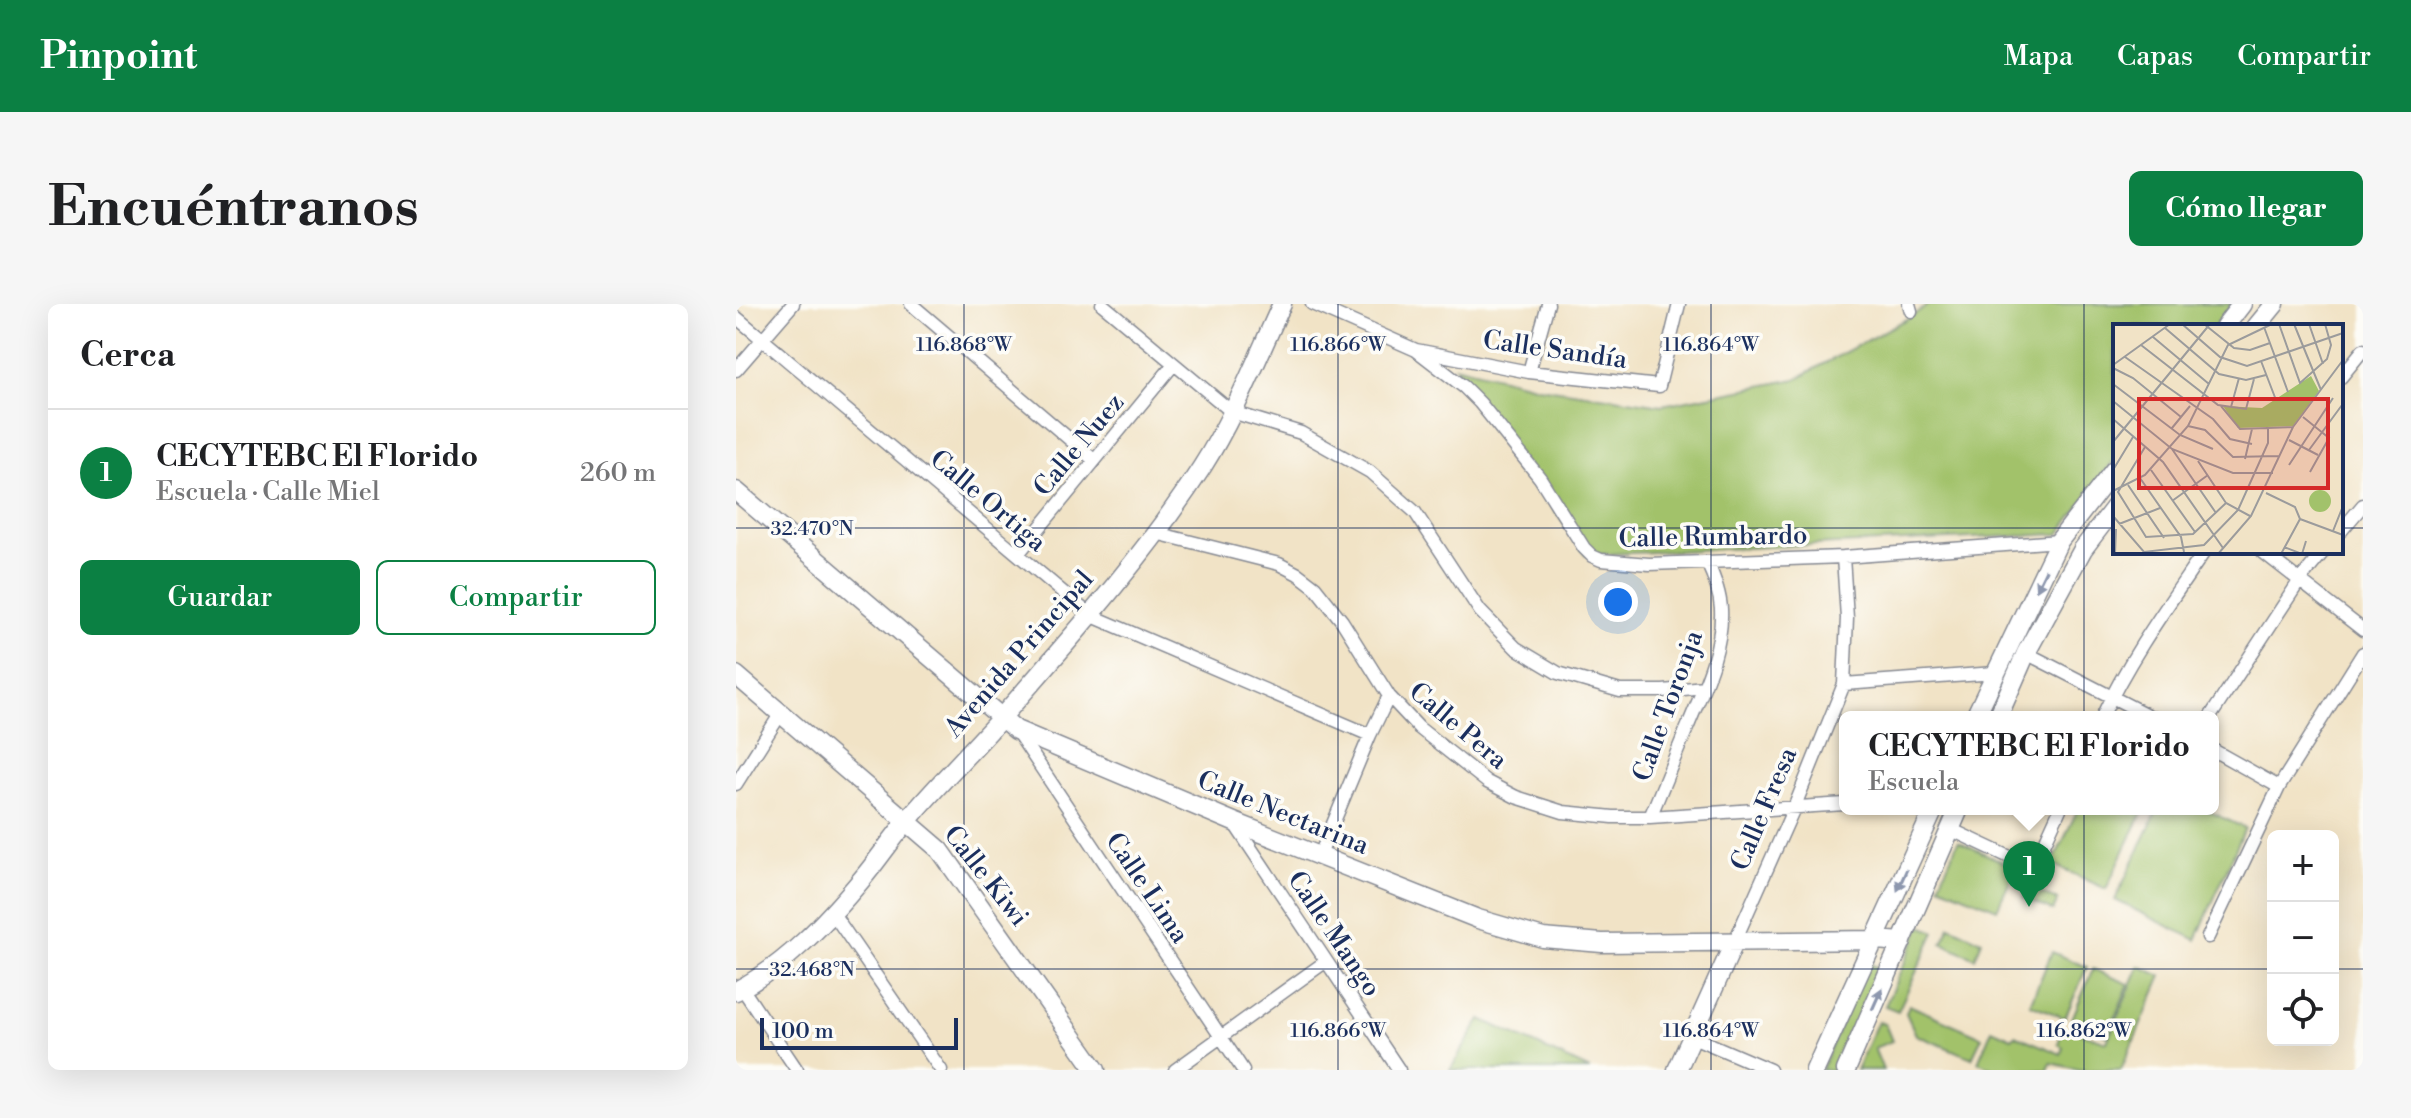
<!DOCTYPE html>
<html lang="es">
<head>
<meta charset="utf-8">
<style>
  :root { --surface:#fff; --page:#f6f6f6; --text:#202124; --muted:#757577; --line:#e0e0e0; --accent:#0b8043 }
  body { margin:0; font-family:"Libre Bodoni",serif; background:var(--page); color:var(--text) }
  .controls { position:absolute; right:24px; bottom:24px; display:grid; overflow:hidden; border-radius:12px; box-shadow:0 8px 32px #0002 }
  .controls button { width:72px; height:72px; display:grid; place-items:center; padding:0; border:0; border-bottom:2px solid var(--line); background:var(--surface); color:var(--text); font:40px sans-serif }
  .scale { position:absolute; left:24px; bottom:20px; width:198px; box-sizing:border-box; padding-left:8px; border:4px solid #1b2f5e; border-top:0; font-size:22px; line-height:28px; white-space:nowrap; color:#1b2f5e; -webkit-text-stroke:6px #fdfcf7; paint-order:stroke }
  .you { position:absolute; left:882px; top:298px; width:28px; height:28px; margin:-20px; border:6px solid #fff; border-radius:50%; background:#1a73e8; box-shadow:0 0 0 12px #1a73e833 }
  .badge { display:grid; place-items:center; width:52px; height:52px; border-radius:50%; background:var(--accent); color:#fff; font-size:26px; font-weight:700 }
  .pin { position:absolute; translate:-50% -66px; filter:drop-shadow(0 2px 4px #0008) }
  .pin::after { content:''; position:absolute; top:42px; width:28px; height:24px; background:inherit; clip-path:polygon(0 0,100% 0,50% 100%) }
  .popup { position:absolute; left:1103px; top:407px; width:380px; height:104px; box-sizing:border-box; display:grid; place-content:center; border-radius:12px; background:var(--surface); filter:drop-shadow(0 2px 6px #0005); font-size:26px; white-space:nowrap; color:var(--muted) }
  .popup b { font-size:30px; color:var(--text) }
  .popup::after { content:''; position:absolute; left:50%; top:100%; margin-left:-16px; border:16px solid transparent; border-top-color:var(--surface) }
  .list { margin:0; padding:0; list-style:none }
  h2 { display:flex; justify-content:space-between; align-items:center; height:104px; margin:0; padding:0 32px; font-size:34px }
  h2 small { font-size:26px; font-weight:400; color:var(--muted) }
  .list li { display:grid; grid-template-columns:52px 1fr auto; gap:24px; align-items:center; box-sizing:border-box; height:128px; padding:0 32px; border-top:2px solid var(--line) }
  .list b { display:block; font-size:30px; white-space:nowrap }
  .list p { margin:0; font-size:26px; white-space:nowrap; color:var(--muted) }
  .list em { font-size:26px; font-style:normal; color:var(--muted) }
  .actions { display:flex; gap:16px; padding:24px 32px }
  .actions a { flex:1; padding:18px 0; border:2px solid var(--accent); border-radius:12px; text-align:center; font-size:28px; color:var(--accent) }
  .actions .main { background:var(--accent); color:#fff }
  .icon { flex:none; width:44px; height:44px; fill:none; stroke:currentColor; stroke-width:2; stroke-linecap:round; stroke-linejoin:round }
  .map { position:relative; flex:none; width:1627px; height:766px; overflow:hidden; border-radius:12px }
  header { display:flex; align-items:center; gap:48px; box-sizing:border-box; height:112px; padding:0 40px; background:var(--accent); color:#fff }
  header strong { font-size:38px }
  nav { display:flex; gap:44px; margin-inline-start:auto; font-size:28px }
  .intro { display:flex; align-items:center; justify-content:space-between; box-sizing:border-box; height:192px; padding:0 48px }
  h1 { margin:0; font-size:56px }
  .button { padding:20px 36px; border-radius:12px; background:var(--accent); color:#fff; font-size:28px; font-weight:700 }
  main { display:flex; gap:48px; padding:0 48px }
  aside { flex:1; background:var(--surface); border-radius:12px; box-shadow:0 8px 32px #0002 }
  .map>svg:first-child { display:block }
  .green { fill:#a2c26b; stroke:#5e7864; stroke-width:2 }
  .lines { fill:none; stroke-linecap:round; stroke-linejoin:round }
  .street-casing { stroke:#868992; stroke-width:15 }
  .secondary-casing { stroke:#868992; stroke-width:21 }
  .street { stroke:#fff; stroke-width:12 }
  .secondary { stroke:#fff; stroke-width:18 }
  .oneway { fill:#8d97ae }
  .ticks { fill:none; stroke:#1b2f5e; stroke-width:2; stroke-opacity:0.45 }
  .labels { text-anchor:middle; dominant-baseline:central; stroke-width:7; stroke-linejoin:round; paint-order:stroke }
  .street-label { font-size:26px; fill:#1b2f5e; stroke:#fdfcf7 }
  .inset-road { fill:none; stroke:#9b9b9c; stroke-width:2 }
  .view { fill:#d62828; fill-opacity:0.15; stroke:#d62828; stroke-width:4 }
  .inset-edge { fill:none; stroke:#1b2f5e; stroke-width:4 }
  .ticks-label { font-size:20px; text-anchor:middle; fill:#1b2f5e; stroke:#fdfcf7; stroke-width:7; stroke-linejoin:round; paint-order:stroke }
</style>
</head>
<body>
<header>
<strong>Pinpoint</strong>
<nav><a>Mapa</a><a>Capas</a><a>Compartir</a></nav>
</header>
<div class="intro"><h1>Encuéntranos</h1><a class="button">Cómo llegar</a></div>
<main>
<aside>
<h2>Cerca<small></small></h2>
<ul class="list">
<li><span class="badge">1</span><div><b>CECYTEBC El Florido</b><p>Escuela · Calle Miel</p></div><em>260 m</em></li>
</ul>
<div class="actions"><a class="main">Guardar</a><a>Compartir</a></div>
</aside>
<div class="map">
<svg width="1627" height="766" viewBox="0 0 1627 766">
  <rect width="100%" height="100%" fill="#fdfcf7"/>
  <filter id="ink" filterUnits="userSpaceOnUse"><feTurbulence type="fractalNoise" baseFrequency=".0125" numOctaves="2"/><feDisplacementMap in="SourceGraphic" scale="16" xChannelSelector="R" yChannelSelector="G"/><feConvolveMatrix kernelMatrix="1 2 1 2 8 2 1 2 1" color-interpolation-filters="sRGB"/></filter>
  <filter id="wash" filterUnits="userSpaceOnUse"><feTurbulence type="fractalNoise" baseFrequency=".006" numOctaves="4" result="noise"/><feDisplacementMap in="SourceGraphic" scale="32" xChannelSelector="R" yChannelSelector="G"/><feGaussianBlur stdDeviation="1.8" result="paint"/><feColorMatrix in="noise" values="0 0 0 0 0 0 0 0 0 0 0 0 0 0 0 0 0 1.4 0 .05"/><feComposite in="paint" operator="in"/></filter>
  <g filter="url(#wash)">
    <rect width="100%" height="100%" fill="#f1e3c6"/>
    <path class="green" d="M 1193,0 L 1496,0 L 1479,22 L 1379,22 L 1379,155 L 1323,230 L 850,251 L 719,62 L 802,83 L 926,101 L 1060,75 L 1176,12 Z
      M 1342,505 L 1408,505 L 1370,585 L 1316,560 Z
      M 1422,505 L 1468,505 L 1509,524 L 1460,636 L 1379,596 Z
      M 1222,537 L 1280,564 L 1261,605 L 1203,581 Z
      M 1297,572 L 1309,577 L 1304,589 L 1322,596 L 1317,607 L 1287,594 Z
      M 1185,622 L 1199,628 L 1162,707 L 1149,702 Z
      M 1214,622 L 1246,637 L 1239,654 L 1206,639 Z
      M 1316,648 L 1351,663 L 1329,714 L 1294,700 Z
      M 1132,659 L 1149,667 L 1102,766 L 1085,766 Z
      M 1403,662 L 1426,672 L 1385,766 L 1345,766 L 1315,759 L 1312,766 L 1261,766 L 1242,758 L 1256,725 L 1276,734 L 1279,731 L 1325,750 L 1327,743 L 1322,740 L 1327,723 L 1371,738 Z
      M 1357,665 L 1393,680 L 1371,732 L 1335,717 Z
      M 1173,701 L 1246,733 L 1236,754 L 1180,731 L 1170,709 Z
      M 745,715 L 854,766 L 714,766 Z
      M 1142,717 L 1149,720 L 1156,737 L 1138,744 L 1147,766 L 1120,766 Z"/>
  </g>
  <g filter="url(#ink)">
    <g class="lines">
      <defs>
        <path id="street" d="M 175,0 L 358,156
          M 366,0 L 496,108 L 565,129 L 634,168 L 679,208 L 744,307 L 780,344 L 822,369 L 884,387 L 927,387 L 968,383
          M 576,0 L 680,46 L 793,68 L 923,82 L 943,0
          M 1173,0 L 1175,7
          M 0,13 L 354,311 L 634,431
          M 680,46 L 728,83 L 744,99 L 804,174 L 848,244 L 856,252 L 865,256 L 913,260 L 1107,253 L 1323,237
          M 0,66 L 57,0
          M 793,68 L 812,0
          M 1605,73 L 1627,46
          M 1605,227 L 1627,201
          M 420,229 L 543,260 L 562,270 L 579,283 L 606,317 L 653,392 L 683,424 L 751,478 L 780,493 L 827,508 L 877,513 L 914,513 L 1109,500
          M 1527,248 L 1627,326
          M 282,250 L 438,60
          M 1290,349 L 1415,413
          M 1108,380 L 1259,369
          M 1366,413 C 1393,355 1432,301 1468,248
          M 1474,413 L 1564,276 L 1587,248
          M 280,426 L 507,766
          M 1477,446 L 1543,483
          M 0,480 L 45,409
          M 914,513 C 927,483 939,452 952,422 C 967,385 987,346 985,305 C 984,288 978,273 971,258
          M 498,519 L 663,766
          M 1214,525 L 1297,564
          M 584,551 L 634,431 L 653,392
          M 1294,571 L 1324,505
          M 96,608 L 205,766
          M 1472,633 L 1543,483 L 1627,349
          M 998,639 L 1058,504 L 1108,380 L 1111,314 L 1107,253
          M 6,684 L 61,766
          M 957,733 L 1034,766
          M 439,766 L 589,658"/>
        <path id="secondary" d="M 1489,22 L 1506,0
          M 1521,22 L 1539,0
          M 0,187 L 280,426 L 498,518 L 742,615 L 807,634 L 866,639 L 1140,636 L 1166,638
          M 0,371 L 204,546 L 360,766
          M 1239,413 L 1323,237 L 1379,165
          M 1262,413 L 1290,349 L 1347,245 L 1379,203
          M 0,687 C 49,662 91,617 126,575 C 142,556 155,536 171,517 C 200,482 234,449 265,414 C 335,334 408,253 466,163 C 498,113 521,54 546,0
          M 941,766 L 998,639
          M 1079,766 L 1198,505
          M 1110,766 L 1223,505"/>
      </defs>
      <use href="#street" class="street-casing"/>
      <use href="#secondary" class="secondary-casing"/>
      <use href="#street" class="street"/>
      <use href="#secondary" class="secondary"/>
    </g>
    <defs><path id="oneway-solid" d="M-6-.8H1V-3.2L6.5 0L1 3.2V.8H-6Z" transform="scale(2)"/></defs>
    <g class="oneway">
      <use href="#oneway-solid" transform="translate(1305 276) rotate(116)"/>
      <use href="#oneway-solid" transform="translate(1166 576) rotate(114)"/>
      <use href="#oneway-solid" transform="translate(1141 695) rotate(-66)"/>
    </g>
  </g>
  <path class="ticks" d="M 228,0 L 228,766M 602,0 L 602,766M 975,0 L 975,766M 1348,0 L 1348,766M 0,224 L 1379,224M 1605,224 L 1627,224M 0,665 L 1537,665M 1597,665 L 1627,665"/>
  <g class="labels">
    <g class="street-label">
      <text transform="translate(819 46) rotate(8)">Calle Sandía</text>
      <text transform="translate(343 141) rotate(-50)">Calle Nuez</text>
      <text transform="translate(252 197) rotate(40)">Calle Ortiga</text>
      <text transform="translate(977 233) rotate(-1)">Calle Rumbardo</text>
      <text transform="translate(283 350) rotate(-49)">Avenida Principal</text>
      <text transform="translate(932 402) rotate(-70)">Calle Toronja</text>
      <text transform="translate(722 422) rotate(40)">Calle Pera</text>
      <text transform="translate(1028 505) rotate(-67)">Calle Fresa</text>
      <text transform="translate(547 509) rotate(22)">Calle Nectarina</text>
      <text transform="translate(250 572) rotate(52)">Calle Kiwi</text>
      <text transform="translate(411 584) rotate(56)">Calle Lima</text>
      <text transform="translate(598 630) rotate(56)">Calle Mango</text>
    </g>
  </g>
  <g transform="translate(1377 20)">
    <rect width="230" height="230" fill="#f1e3c6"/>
    <path d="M 198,52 L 206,67 L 180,102 L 125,104 L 110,82 L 149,84 ZM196 177a11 11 0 1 1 22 0a11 11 0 1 1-22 0Z" fill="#a2c26b"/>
    <path class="inset-road" d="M 69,0 L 107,33 L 134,42 L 230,9M 91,0 L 121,24 L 137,26 L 157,19M 166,0 L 187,59 L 214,35 L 218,21 L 212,0M 181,0 L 208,66M 196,0 L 210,40M 151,3 L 175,68M 52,4 L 106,50 L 133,56 L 153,51M 40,13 L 96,60M 28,21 L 105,81 L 133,85 L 141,55M 12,33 L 100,95 L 117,115 L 139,120M 148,37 L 163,76M 0,41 L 57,0M 0,44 L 20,54 L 68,93M 0,60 L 67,111 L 100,125M 0,77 L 59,125 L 120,149 L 160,149M 108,82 L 127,105 L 180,103M 118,83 L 126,54M 190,93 L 216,114 L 197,148M 0,95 L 50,138 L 110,224M 75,102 L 92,106 L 120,133 L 166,132M 59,104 L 77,82M 176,116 L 205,131M 0,118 L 97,0M 32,123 L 5,168 L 33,213 L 80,210 L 113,179M 59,125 L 103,189M 196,126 L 229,81M 132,135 L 139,105M 85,137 L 113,179 L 137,192M 176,141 L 220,74M 0,146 L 20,113M 38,146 L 82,208M 27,154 L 68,213 L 71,228M 15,161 L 51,214M 0,167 L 32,151 L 75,102 L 115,21 L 159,0M 153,169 L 182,183 L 187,195M 59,177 L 95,151M 0,192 L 31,228 L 91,221 L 125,186 L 155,119 L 155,104M 187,195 L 230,211M 6,200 L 47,184M 220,207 L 230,182M 171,223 L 189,230 L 193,217M 2,230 L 3,205M 105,230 L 138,192 L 180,103 L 230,36M 168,230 L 187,195"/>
    <path class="view" d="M 26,75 L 215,75 L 215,164 L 26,164 Z"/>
    <rect width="230" height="230" class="inset-edge"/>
  </g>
  <g class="ticks-label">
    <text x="228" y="47">116.868°W</text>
    <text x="602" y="47">116.866°W</text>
    <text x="975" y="47">116.864°W</text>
    <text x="76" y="231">32.470°N</text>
    <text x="76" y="672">32.468°N</text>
    <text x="602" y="733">116.866°W</text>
    <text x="975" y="733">116.864°W</text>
    <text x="1348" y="733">116.862°W</text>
  </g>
</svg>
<div class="controls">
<button>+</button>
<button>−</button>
<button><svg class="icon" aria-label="locate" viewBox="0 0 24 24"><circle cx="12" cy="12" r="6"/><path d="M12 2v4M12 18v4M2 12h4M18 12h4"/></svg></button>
</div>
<div class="scale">100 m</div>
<div class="you"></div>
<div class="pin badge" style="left:1293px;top:603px">1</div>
<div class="popup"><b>CECYTEBC El Florido</b>Escuela</div>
</div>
</main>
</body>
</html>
